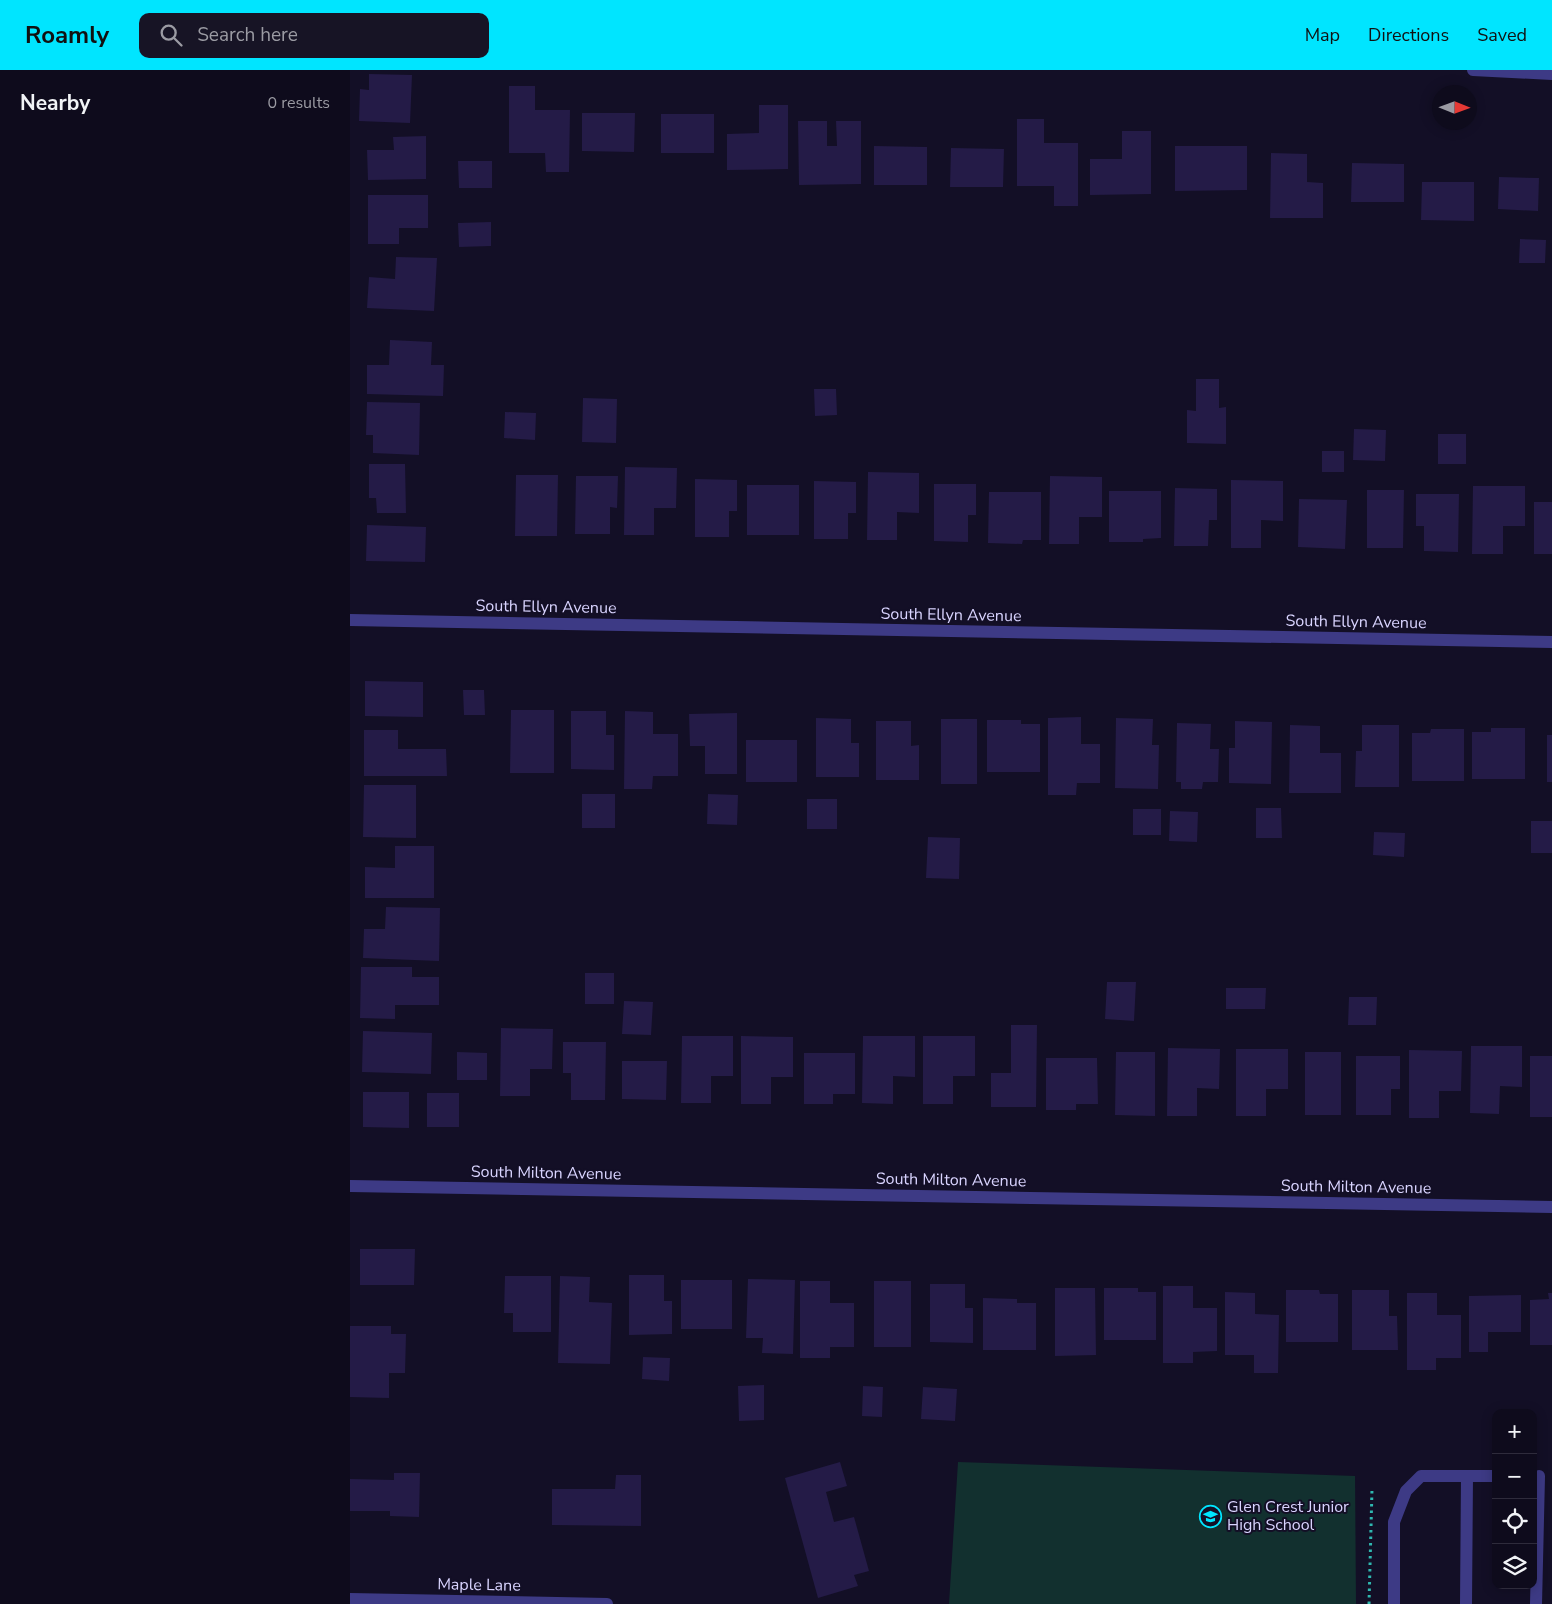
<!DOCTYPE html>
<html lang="en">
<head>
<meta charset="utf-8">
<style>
  :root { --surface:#0e0b1c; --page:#171425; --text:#f1f3f6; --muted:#9b9ba3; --line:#2e2b3b; --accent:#00e5ff }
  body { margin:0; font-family:"Nunito Sans",sans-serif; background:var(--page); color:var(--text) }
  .controls { position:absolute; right:15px; bottom:15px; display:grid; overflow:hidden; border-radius:10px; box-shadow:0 2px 12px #0003 }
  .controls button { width:45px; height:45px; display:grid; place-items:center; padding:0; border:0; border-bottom:1px solid var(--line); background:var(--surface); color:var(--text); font:25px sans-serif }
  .compass { position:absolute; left:1082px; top:15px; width:45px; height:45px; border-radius:50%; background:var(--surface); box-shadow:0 2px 12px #0003; rotate:91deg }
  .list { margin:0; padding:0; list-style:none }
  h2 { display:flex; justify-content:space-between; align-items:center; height:65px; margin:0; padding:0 20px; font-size:21px }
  h2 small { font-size:16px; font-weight:400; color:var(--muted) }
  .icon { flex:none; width:28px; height:28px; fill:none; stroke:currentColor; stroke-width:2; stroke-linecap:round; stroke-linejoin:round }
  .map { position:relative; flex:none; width:1202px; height:1534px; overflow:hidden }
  header { display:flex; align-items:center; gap:30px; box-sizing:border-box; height:70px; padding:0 25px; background:var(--accent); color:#111 }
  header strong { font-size:24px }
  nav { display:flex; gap:28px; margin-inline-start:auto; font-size:18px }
  .search { width:350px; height:45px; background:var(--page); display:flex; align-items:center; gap:12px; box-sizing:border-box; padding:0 18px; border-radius:10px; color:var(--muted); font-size:19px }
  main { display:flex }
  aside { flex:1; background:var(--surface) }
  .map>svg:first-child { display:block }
  .green { fill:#12302f }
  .building { fill:#241b47 }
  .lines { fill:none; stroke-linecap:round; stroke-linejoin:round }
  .path { stroke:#2fb8b0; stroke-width:3; stroke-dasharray:2.5 4; stroke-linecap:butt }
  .lane { stroke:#3d3a85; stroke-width:12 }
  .street { stroke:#3d3a85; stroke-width:12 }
  .labels { text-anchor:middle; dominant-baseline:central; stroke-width:4; stroke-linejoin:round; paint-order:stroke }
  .street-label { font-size:16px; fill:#d9d4ff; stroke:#130f26 }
  .poi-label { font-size:16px; fill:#d9d4ff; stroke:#130f26; text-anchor:start }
</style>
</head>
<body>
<header>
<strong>Roamly</strong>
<div class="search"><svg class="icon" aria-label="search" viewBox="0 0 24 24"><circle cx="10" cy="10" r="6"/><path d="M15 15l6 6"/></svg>Search here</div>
<nav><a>Map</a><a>Directions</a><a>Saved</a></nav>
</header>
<main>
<aside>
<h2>Nearby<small>0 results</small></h2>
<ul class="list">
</ul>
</aside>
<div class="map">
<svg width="1202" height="1534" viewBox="0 0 1202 1534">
  <rect width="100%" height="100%" fill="#130f26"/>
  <path class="green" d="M 608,1392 L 1005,1406 L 1006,1534 L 599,1534 Z"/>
  <path class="building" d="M 19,4 L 62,5 L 60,53 L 9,51 L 10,19 L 19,20 Z
    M 159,16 L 185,16 L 185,40 L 220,40 L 219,102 L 196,102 L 195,83 L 159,83 Z
    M 409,35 L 438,35 L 438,99 L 377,100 L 377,64 L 409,63 Z
    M 232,43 L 285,43 L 284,82 L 232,81 Z
    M 311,44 L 364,44 L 364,83 L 311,83 Z
    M 667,49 L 694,49 L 694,73 L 728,73 L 728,136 L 704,136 L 704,116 L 667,116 Z
    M 448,51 L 477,51 L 477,76 L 487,76 L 486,51 L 511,51 L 511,114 L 449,115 Z
    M 772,61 L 801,61 L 801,124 L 740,125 L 740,89 L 772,89 Z
    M 76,66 L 76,109 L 18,110 L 17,80 L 44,80 L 43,67 Z
    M 524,76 L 577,77 L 577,115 L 524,115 Z
    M 825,76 L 897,76 L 897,120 L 825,121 Z
    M 601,78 L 654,79 L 653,117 L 600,117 Z
    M 921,83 L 957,84 L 957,112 L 973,113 L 973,148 L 920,148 Z
    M 108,91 L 142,91 L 142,118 L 109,118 Z
    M 1002,93 L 1054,94 L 1054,132 L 1001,132 Z
    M 1149,107 L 1189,108 L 1188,141 L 1148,139 Z
    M 1072,112 L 1124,112 L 1124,151 L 1071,150 Z
    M 18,125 L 78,125 L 78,158 L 49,158 L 49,174 L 18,174 Z
    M 141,152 L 141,176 L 109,177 L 108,153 Z
    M 1170,169 L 1196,170 L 1195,193 L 1169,193 Z
    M 46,187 L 87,188 L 84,241 L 17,238 L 19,207 L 45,209 Z
    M 40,270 L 82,272 L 81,295 L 94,295 L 93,326 L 17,324 L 17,295 L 39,295 Z
    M 846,309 L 869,309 L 869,338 L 876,337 L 876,374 L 837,373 L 837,340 L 846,341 Z
    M 464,319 L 486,319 L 487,345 L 465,346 Z
    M 233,328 L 267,329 L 266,373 L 232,372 Z
    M 17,332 L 70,333 L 69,385 L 23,383 L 23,365 L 16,365 Z
    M 155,342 L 186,343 L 185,370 L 154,368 Z
    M 1004,359 L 1036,360 L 1035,391 L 1003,390 Z
    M 1088,364 L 1116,364 L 1116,394 L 1088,394 Z
    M 972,381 L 994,381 L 994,402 L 972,402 Z
    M 19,394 L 55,394 L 56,443 L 27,443 L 26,428 L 19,428 Z
    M 275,397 L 327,398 L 326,438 L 304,438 L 304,465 L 274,465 Z
    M 518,402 L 569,403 L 569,443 L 547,442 L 547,470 L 517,470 Z
    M 166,405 L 208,405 L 207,466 L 165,466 Z
    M 226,406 L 268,406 L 267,438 L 260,437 L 260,464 L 225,464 Z
    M 700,406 L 752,407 L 752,447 L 729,447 L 729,474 L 699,474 Z
    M 345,409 L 387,410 L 387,441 L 379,441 L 379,467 L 345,467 Z
    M 881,410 L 933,411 L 933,451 L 911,450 L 911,478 L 881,478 Z
    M 464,411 L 506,412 L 506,443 L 498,443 L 498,469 L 464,469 Z
    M 584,414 L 626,414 L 626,445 L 618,445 L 618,472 L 584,471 Z
    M 397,415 L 449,415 L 449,465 L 397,465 Z
    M 1123,416 L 1175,416 L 1175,456 L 1153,456 L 1153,484 L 1122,484 Z
    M 825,418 L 867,419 L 867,450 L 859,450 L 858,476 L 824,476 Z
    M 1017,420 L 1054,420 L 1053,478 L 1017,478 Z
    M 759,421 L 811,421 L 811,468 L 793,469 L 793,472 L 759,472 Z
    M 639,422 L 691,422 L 691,470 L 673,470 L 672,474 L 638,473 Z
    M 1066,424 L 1109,424 L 1108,482 L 1074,481 L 1074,456 L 1066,456 Z
    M 949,429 L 997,430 L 995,479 L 948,477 Z
    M 1184,432 L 1202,432 L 1202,484 L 1184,484 Z
    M 17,455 L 76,457 L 75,492 L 16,491 Z
    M 15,611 L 73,612 L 73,647 L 15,646 Z
    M 113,620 L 134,620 L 135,645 L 114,645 Z
    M 161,640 L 204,640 L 204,703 L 160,703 Z
    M 221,641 L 256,641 L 256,665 L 264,665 L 264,700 L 221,699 Z
    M 275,641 L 303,642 L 303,664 L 328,664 L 328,706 L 303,706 L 302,719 L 274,719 Z
    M 387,643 L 387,704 L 355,704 L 355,676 L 340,676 L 339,644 Z
    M 731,647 L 731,674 L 750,674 L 750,713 L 727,713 L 726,725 L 698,725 L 698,648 Z
    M 466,648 L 501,649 L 501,673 L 509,673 L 509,707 L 466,707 Z
    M 766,648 L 803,649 L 802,675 L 809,675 L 808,719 L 765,718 Z
    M 591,649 L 627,649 L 627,714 L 591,714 Z
    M 637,650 L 671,650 L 671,654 L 690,654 L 690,702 L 637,702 Z
    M 526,651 L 561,651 L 561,676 L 569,675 L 569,710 L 526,710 Z
    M 885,651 L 922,652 L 921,714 L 879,713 L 879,678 L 885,678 Z
    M 827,653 L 861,654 L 860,679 L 869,679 L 868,712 L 853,712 L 852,719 L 831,719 L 831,712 L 826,712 Z
    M 940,655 L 970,656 L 970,683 L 991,683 L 991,723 L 939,723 Z
    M 1012,655 L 1049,655 L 1049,717 L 1005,717 L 1006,681 L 1012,681 Z
    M 1141,658 L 1175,658 L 1175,709 L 1122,709 L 1122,662 L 1141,662 Z
    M 1081,659 L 1114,659 L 1114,711 L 1062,711 L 1062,663 L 1080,663 Z
    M 14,660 L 48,660 L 48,679 L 96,679 L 97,706 L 14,706 Z
    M 1197,665 L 1202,665 L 1202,712 L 1197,712 Z
    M 396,670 L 447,670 L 447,712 L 396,712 Z
    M 14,715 L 66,715 L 66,768 L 13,767 Z
    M 232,724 L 265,724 L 265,758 L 232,758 Z
    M 358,724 L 388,725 L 387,755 L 357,754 Z
    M 457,729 L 487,729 L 487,759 L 457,759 Z
    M 906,738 L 931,738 L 932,768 L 906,768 Z
    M 783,739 L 811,739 L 811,765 L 783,765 Z
    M 820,741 L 848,742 L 847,772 L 819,771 Z
    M 1181,751 L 1202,751 L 1202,783 L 1181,783 Z
    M 1024,762 L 1055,763 L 1054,787 L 1023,785 Z
    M 578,767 L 610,768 L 609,809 L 576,808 Z
    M 45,776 L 84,776 L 84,828 L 15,828 L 15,797 L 45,798 Z
    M 36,837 L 90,838 L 89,891 L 13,888 L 14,859 L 35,859 Z
    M 11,897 L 62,897 L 62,907 L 89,907 L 89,935 L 45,935 L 45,949 L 10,948 Z
    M 235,903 L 264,903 L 264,934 L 235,934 Z
    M 757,912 L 786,912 L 784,951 L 755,949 Z
    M 876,918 L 916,918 L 915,939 L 876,939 Z
    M 999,927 L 1027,927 L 1026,955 L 998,955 Z
    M 274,931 L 303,932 L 301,965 L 272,964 Z
    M 661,955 L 687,955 L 686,1037 L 641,1037 L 641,1003 L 661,1003 Z
    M 151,958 L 203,959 L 202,999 L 180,999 L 180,1026 L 150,1026 Z
    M 13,961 L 82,963 L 81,1004 L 12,1002 Z
    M 332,966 L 383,966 L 383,1006 L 361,1006 L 361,1033 L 331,1033 Z
    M 391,966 L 443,967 L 443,1007 L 421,1007 L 421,1034 L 391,1034 Z
    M 513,966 L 565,966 L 565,1007 L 543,1006 L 543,1034 L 512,1033 Z
    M 573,966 L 625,966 L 625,1006 L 603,1006 L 603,1034 L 573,1034 Z
    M 213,972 L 256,972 L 255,1030 L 221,1030 L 221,1003 L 213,1003 Z
    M 1121,976 L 1172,976 L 1172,1017 L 1150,1016 L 1149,1044 L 1120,1043 Z
    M 818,978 L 870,979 L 869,1019 L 847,1018 L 847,1046 L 817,1046 Z
    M 886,979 L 938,979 L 938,1019 L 916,1019 L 916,1046 L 886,1046 Z
    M 1059,980 L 1112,981 L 1111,1021 L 1089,1021 L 1089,1048 L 1059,1048 Z
    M 107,982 L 137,983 L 137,1010 L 107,1010 Z
    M 766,982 L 805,982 L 805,1046 L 765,1045 Z
    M 955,982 L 991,982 L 991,1045 L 955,1045 Z
    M 454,983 L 505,983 L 505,1024 L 483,1024 L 483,1034 L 454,1034 Z
    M 1006,986 L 1050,986 L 1050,1019 L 1041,1019 L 1041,1045 L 1006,1045 Z
    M 1180,986 L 1202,986 L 1202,1047 L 1180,1047 Z
    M 696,988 L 747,988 L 748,1034 L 726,1034 L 726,1040 L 696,1040 Z
    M 272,991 L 317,991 L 316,1030 L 272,1029 Z
    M 13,1022 L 59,1022 L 59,1058 L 13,1057 Z
    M 77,1023 L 109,1023 L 109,1057 L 77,1057 Z
    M 10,1179 L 65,1179 L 64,1215 L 10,1215 Z
    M 279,1205 L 314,1205 L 314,1231 L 322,1231 L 322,1264 L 279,1265 Z
    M 155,1206 L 201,1206 L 201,1262 L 163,1262 L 163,1243 L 154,1243 Z
    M 210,1206 L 240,1207 L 239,1232 L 262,1233 L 260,1294 L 208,1293 Z
    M 398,1209 L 445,1210 L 443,1284 L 412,1283 L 413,1268 L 396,1268 Z
    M 331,1210 L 382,1210 L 382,1259 L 331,1259 Z
    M 450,1211 L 480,1211 L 480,1233 L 504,1233 L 504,1277 L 480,1277 L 480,1288 L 450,1288 Z
    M 524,1211 L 561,1211 L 561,1277 L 524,1277 Z
    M 580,1214 L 615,1214 L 615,1238 L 623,1238 L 623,1273 L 580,1272 Z
    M 813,1216 L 843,1216 L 843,1238 L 867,1238 L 867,1281 L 843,1282 L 843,1293 L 813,1293 Z
    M 705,1218 L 745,1218 L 746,1285 L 705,1286 Z
    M 754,1218 L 788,1218 L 788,1222 L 806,1222 L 806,1270 L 754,1270 Z
    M 936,1220 L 969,1220 L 970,1224 L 988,1224 L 988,1272 L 936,1272 Z
    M 1002,1220 L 1039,1220 L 1039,1246 L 1047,1246 L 1048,1280 L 1002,1280 Z
    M 875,1222 L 905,1223 L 905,1244 L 929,1245 L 928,1303 L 904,1303 L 904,1285 L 875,1285 Z
    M 1057,1223 L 1087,1223 L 1087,1245 L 1111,1245 L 1111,1288 L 1086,1288 L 1086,1300 L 1057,1300 Z
    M 1198,1223 L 1202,1223 L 1202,1275 L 1180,1275 L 1180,1230 L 1199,1229 Z
    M 1171,1225 L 1171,1262 L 1138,1262 L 1138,1282 L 1119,1282 L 1119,1226 Z
    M 633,1228 L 667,1229 L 667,1233 L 686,1233 L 686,1280 L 633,1280 Z
    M 0,1256 L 41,1256 L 41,1264 L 56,1264 L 55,1303 L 39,1303 L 39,1328 L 0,1327 Z
    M 293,1287 L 320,1288 L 319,1311 L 292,1309 Z
    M 414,1315 L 414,1350 L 389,1351 L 388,1316 Z
    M 513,1316 L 533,1317 L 532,1347 L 512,1346 Z
    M 573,1317 L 607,1319 L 605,1351 L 571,1349 Z
    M 490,1392 L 497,1416 L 476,1422 L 484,1452 L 504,1447 L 519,1501 L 504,1505 L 508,1516 L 468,1528 L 435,1408 Z
    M 44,1403 L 70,1403 L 69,1447 L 40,1446 L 40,1441 L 0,1441 L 0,1409 L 44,1410 Z
    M 266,1405 L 291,1405 L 291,1456 L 202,1455 L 202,1419 L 265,1419 Z"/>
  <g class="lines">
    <path class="path" d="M 1019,1534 L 1022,1419"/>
    <path class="lane" d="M 1044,1534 L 1044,1452 L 1056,1421 L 1071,1406 L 1146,1406
      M 1116,1534 L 1117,1406
      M 1186,1534 L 1189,1406"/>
    <path class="street" d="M 1123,0 L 1202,4
      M 0,550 L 1202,572
      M 0,1116 L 1202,1137
      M 0,1529 L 257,1534"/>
  </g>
  <defs>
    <symbol id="school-ring" viewBox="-11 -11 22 22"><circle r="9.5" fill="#130f26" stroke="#00e5ff" stroke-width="1.5"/><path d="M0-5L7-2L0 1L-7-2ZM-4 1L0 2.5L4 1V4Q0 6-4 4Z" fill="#00e5ff"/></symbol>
  </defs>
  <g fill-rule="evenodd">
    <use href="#school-ring" x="848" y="1434" width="25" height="25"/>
  </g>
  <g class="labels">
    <g class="street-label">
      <text transform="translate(196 537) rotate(1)">South Ellyn Avenue</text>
      <text transform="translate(601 545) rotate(1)">South Ellyn Avenue</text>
      <text transform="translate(1006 552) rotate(1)">South Ellyn Avenue</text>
      <text transform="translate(196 1103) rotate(1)">South Milton Avenue</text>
      <text transform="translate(601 1110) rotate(1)">South Milton Avenue</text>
      <text transform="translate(1006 1117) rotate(1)">South Milton Avenue</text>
      <text transform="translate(129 1515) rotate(1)">Maple Lane</text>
    </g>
    <g class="poi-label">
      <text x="877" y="1437">Glen Crest Junior<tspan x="877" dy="18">High School</tspan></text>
    </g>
  </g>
</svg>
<div class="controls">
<button>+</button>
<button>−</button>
<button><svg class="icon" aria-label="locate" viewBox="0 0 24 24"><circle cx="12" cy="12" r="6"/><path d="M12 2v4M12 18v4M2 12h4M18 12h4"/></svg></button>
<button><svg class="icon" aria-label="layers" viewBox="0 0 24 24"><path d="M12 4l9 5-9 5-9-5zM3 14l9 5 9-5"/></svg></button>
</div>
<svg class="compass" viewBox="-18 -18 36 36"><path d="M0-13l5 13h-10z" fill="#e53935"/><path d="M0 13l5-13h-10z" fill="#9b9ba3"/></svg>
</div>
</main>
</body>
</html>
